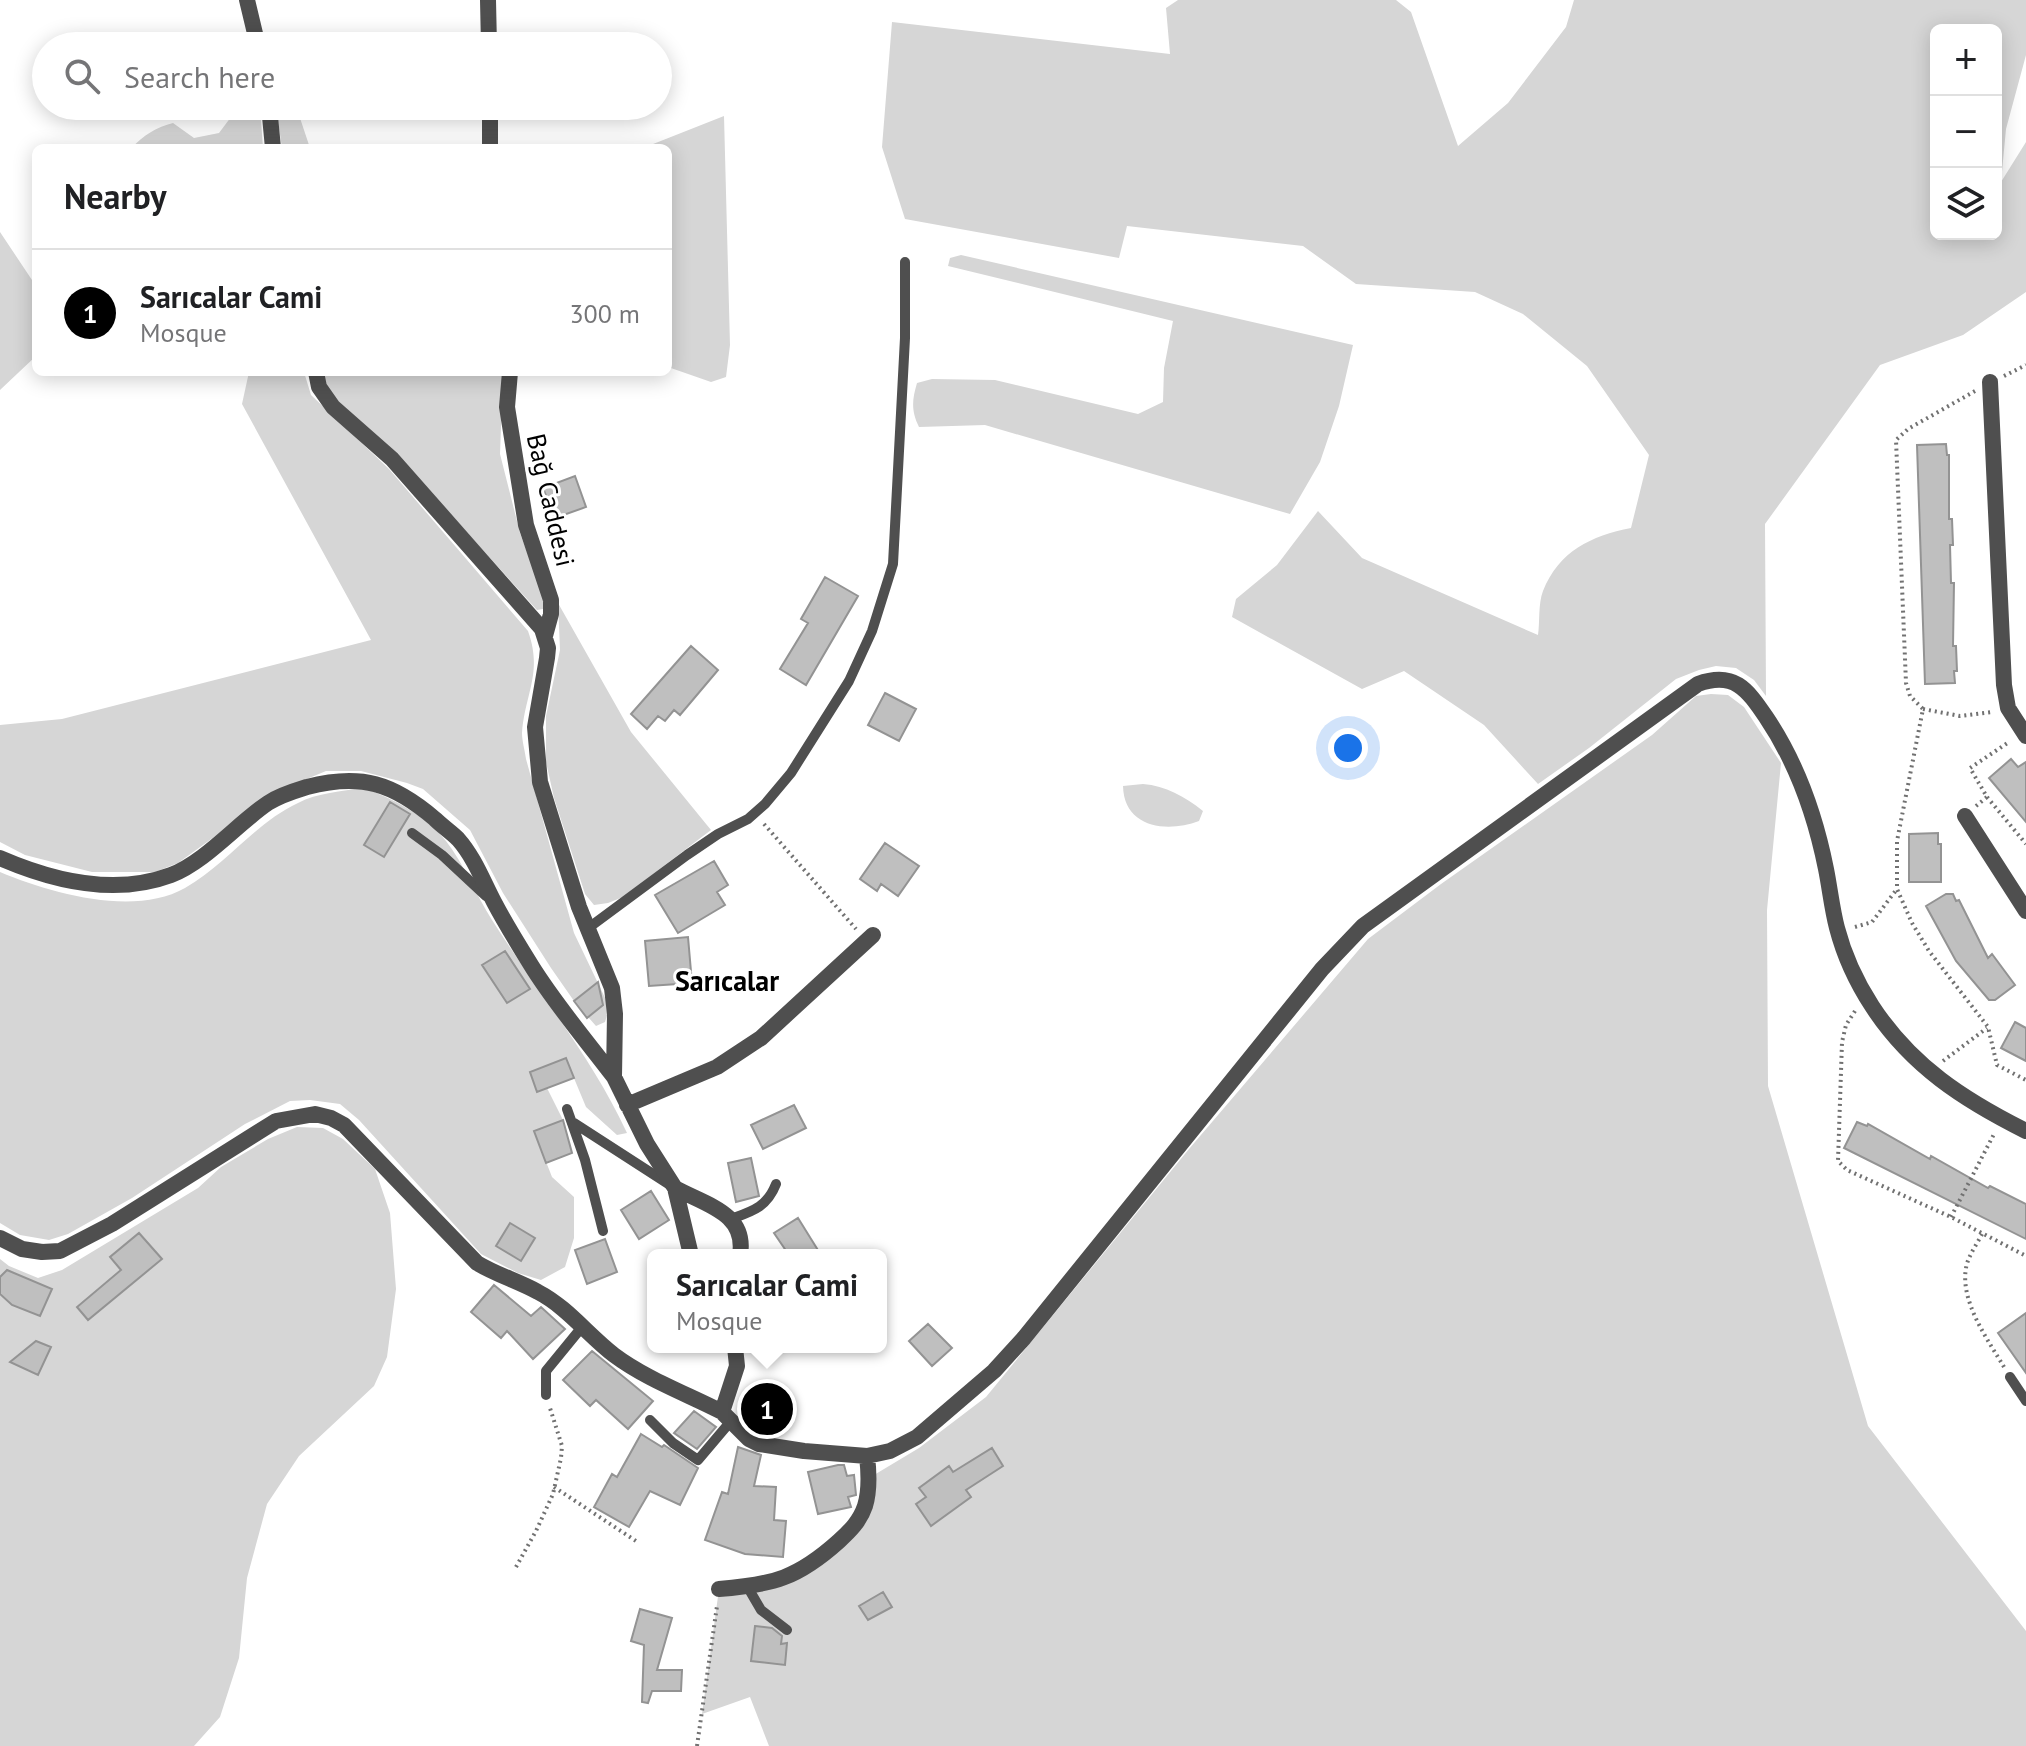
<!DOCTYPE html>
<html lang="en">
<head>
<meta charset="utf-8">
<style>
  :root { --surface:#fff; --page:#f6f6f6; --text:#202124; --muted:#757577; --line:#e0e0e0; --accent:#000 }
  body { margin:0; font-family:"PT Sans",sans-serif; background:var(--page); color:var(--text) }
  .controls { position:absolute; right:24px; top:24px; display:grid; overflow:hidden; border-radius:12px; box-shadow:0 4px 20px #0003 }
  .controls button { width:72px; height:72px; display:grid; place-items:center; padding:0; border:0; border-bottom:2px solid var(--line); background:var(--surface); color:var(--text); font:40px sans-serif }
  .you { position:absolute; left:1348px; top:748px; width:28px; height:28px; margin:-20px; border:6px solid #fff; border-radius:50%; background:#1a73e8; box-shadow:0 0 0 12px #1a73e833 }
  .badge { display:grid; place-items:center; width:52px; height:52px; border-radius:50%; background:var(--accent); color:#fff; font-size:26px; font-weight:700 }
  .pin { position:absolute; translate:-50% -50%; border:4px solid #fff; box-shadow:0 2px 8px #0006 }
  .popup { position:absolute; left:647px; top:1249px; width:240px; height:104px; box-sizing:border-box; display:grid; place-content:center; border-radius:12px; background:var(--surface); filter:drop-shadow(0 2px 6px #0005); font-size:26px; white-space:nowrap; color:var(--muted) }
  .popup b { font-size:30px; color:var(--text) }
  .popup::after { content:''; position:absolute; left:50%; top:100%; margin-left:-16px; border:16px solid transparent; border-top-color:var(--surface) }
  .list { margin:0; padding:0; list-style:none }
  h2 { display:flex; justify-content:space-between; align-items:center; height:104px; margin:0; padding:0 32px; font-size:34px }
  h2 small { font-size:26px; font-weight:400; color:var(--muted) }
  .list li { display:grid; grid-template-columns:52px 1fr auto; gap:24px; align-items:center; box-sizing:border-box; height:128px; padding:0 32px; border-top:2px solid var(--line) }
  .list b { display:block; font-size:30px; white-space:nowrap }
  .list p { margin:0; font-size:26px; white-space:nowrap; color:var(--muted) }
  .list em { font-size:26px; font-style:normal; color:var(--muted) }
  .icon { flex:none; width:44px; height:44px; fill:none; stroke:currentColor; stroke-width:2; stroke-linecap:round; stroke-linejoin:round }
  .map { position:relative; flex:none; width:2026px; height:1746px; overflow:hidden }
  .search { position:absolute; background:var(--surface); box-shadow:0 4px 20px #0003; left:32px; top:32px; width:640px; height:88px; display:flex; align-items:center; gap:20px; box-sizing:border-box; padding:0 28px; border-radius:44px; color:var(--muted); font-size:30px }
  .panel { position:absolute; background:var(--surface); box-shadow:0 4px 20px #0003; left:32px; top:144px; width:640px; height:232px; border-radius:12px }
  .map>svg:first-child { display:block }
  .green { fill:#d6d6d6; fill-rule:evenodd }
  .building { fill:#bfbfbf; stroke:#939393; stroke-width:2 }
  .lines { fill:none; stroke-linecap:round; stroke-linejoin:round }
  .path { stroke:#717171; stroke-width:4; stroke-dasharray:2 4; stroke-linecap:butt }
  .lane { stroke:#4f4f4f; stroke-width:10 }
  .street { stroke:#4f4f4f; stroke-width:16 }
  .labels { text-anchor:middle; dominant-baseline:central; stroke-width:6; stroke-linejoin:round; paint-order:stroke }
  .street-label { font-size:26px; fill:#000; stroke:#fff }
  .neighbourhood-label { font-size:28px; font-weight:bold; fill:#000; stroke:#fff }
</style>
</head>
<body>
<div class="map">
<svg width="2026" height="1746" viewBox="0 0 2026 1746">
  <rect width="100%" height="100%" fill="#fff"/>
  <path class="green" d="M 1178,0 L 1396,0 L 1411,12 L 1458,146 L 1508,103 L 1566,27 L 1574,0 L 2026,0 L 2026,55 L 2006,129 L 2001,182 L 2026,142 L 2026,292 L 1963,335 L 1880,365 L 1765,524 L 1766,696 L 1754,680 L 1736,668 L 1716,666 L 1699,670 L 1676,679 L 1589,748 L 1538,784 L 1484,725 L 1404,671 L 1362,689 L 1232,617 L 1236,599 L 1277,565 L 1318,511 L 1362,558 L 1538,635 C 1540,622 1538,604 1543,591 C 1559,551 1591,536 1631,528 L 1649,455 L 1587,366 L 1523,314 L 1475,292 L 1356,284 L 1303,246 L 1127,226 L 1119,258 L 905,219 L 882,147 L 892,22 L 1170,54 L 1166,8 ZM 1936,30 L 1996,30 L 1996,234 L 1936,234 Z
    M 234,106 L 260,106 L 263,148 L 132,148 C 143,135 157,127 173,123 L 194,138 L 219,133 L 234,113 Z
    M 276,106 L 296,106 L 310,148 L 282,148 Z
    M 724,116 L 730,345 L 726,377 L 711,382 L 668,367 L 668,148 L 643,148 Z
    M 0,232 L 36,286 L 36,356 L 0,390 Z
    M 961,255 L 1353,345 L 1339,406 L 1320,462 L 1290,514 L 985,425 L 919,427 C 911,411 912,400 917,383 L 932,379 L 995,380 L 1138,414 L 1163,402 L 1164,368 L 1173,321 L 948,266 L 950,258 Z
    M 249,372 L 304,372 L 311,395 L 389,469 L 528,631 C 543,673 525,693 522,733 C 522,741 525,751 526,759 L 574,933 L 607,1002 L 609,1009 L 605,1022 L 596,1026 L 574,1001 L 551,968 L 503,893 L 470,830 L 423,789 L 407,783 L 361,771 L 326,771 L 278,791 L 178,863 L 155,872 L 92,872 L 25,855 L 0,842 L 0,725 L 62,719 L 371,640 L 242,404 Z
    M 323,372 L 503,372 L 500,454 L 520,533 L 545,601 L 543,609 L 537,610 L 397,455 L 337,402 L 327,387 Z
    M 558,603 L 631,732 L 711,830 L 623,897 L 608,903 L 594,905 L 585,894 L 554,798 L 546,762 L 546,716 L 560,650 Z
    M 1711,694 L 1728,695 L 1744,707 L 1781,763 L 1767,910 L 1768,1086 L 1868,1426 L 2026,1631 L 2026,1746 L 769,1746 L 750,1697 L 702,1714 L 719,1589 L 763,1584 L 853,1528 L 869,1478 L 919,1448 L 986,1397 L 1189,1149 L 1368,939 L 1441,884 L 1652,735 L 1696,696 Z
    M 1143,784 C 1166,786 1184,796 1203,811 L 1199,821 C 1167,833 1124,828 1123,786 Z
    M 363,788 C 393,798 426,816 446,841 C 464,864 476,895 492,920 C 537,991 592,1057 627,1133 L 617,1135 L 586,1107 L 566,1059 L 547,1088 L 563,1120 L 534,1131 L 552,1177 L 574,1197 L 574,1238 L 565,1267 L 541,1280 L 518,1273 L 481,1254 L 359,1120 L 340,1104 L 310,1100 L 290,1101 L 245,1124 L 132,1198 L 68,1234 L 49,1240 L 20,1235 L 0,1223 L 0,872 C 50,893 134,917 185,888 C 226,865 255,823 298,803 C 317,793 342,791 363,788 Z
    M 297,1127 L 323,1128 L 343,1139 L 375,1169 L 390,1213 L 396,1289 L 387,1357 L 374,1386 L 299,1456 L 267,1504 L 247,1578 L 239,1658 L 220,1717 L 194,1746 L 0,1746 L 0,1259 L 9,1266 L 38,1278 L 62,1270 L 198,1188 L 221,1167 L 268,1139 Z"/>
  <path class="building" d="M 1946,444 L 1947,455 L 1949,455 L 1949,519 L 1952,519 L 1953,545 L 1950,545 L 1951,583 L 1954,583 L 1953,646 L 1956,646 L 1957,671 L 1954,671 L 1955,683 L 1925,684 L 1917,445 Z
    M 575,476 L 586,507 L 555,518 L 543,488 Z
    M 825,577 L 858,596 L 806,685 L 780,669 L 808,623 L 801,619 Z
    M 691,646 L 718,670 L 680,715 L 674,710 L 665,721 L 658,716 L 647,729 L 631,714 Z
    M 885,693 L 916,709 L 899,741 L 868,725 Z
    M 2011,759 L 2018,767 L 2026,762 L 2026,822 L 1989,778 Z
    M 390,802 L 410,814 L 384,857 L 364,845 Z
    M 1938,833 L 1938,844 L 1941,844 L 1941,882 L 1909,882 L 1909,834 Z
    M 885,843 L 919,866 L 898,896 L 881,884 L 877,891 L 860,879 Z
    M 714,861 L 728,885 L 717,892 L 725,905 L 678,933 L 655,895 Z
    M 1946,894 L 1953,894 L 1956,901 L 1959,900 L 1988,958 L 1992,954 L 2015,985 L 1995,1000 L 1989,1000 L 1956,961 L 1926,906 Z
    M 688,937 L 692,983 L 649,986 L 645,941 Z
    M 505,951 L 530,989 L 507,1003 L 482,965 Z
    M 598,982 L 603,1005 L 587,1018 L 574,1001 Z
    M 2015,1022 L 2026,1028 L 2026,1061 L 2001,1048 Z
    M 566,1058 L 574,1078 L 537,1092 L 530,1072 Z
    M 794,1105 L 806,1128 L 763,1149 L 751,1125 Z
    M 563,1120 L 572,1153 L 546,1163 L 534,1131 Z
    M 1857,1122 L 1867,1126 L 1868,1124 L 1930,1159 L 1931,1156 L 1988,1188 L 1990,1186 L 2026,1204 L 2026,1239 L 1844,1148 Z
    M 751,1158 L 759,1196 L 736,1202 L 728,1163 Z
    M 651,1191 L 669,1220 L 639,1239 L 621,1210 Z
    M 798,1218 L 821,1255 L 789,1255 L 774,1233 Z
    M 510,1223 L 535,1238 L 521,1261 L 496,1246 Z
    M 139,1233 L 162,1259 L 88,1320 L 77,1307 L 121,1270 L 110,1257 Z
    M 605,1239 L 617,1272 L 587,1284 L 575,1250 Z
    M 7,1270 L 52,1289 L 40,1316 L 12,1305 L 0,1294 L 0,1277 Z
    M 494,1285 L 531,1316 L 541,1307 L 565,1329 L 533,1359 L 507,1331 L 501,1338 L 471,1312 Z
    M 2026,1313 L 2026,1373 L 1998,1333 Z
    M 928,1324 L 952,1348 L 932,1366 L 909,1341 Z
    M 36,1341 L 51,1347 L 38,1375 L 10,1362 Z
    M 592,1351 L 653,1401 L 628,1429 L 596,1400 L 590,1406 L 563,1380 Z
    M 771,1385 L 791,1415 L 763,1434 L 747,1410 L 749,1399 Z
    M 694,1411 L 716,1427 L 697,1449 L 674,1433 Z
    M 641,1434 L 662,1447 L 664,1445 L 698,1468 L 680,1505 L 650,1491 L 629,1527 L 594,1507 L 612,1474 L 617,1477 Z
    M 738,1447 L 761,1455 L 754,1486 L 776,1487 L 774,1520 L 786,1521 L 783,1557 L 745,1554 L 705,1540 L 722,1492 L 728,1494 Z
    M 992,1448 L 1003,1466 L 966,1490 L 971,1497 L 931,1526 L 916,1504 L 926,1497 L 919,1488 L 949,1466 L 953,1472 Z
    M 838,1465 L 844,1465 L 847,1476 L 854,1475 L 856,1495 L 848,1497 L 851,1507 L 818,1514 L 808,1472 Z
    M 883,1592 L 892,1607 L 868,1620 L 859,1606 Z
    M 640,1609 L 672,1618 L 657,1670 L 682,1670 L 681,1691 L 652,1691 L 648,1703 L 642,1702 L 644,1645 L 631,1641 Z
    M 755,1626 L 772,1628 L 782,1636 L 781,1644 L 787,1643 L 785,1665 L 751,1661 Z"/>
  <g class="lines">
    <path class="path" d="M 2004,376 L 2026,365
      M 1975,391 L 1908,429 L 1896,440 L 1906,683 L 1910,696 L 1923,709 L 1897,841 L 1897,889 L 1912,923 L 1929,951 L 1988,1027 L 1997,1065 L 2026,1080
      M 1923,709 L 1960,716 L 1992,712
      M 1987,797 L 2026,844
      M 1976,806 L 1987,797 L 1970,768 L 2009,742
      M 764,824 L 856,929
      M 1855,927 L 1872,922 L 1897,889
      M 1855,1011 L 1846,1025 L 1842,1042 L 1838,1161 L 1847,1170 L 1951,1217 L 2026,1256
      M 1943,1061 L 1987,1028
      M 1951,1217 L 1994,1134
      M 1982,1234 C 1977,1244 1968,1256 1966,1268 C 1960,1302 1988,1340 2004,1367
      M 554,1487 L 636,1541
      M 516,1567 L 536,1531 L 553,1494 L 561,1458 L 562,1446 L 550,1408
      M 697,1746 L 717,1606"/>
    <path class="lane" d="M 412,833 L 442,855 L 486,896
      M 587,929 L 687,855 L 718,834 L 748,819 L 765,804 L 791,773 L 849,681 L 872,631 L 893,564 L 905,338 L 905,262
      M 567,1109 L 585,1160 L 603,1231
      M 574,1123 L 670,1185
      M 731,1219 C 753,1211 767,1207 776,1184
      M 2010,1377 L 2026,1401
      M 546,1395 L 546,1371 L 582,1327
      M 650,1420 L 673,1443 L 698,1460 L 731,1421
      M 747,1586 L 761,1610 L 787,1630"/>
    <path class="street" d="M 247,0 L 258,46
      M 488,0 L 489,46
      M 269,106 L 273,148
      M 490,106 L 490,148
      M 316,372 L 319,387 L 333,407 L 392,459 L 542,629 L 548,648 L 547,658 L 535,727 L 540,782 L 579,907 L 612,988 L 615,1014 L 614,1077 L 647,1144 L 675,1188 L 691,1255
      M 510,372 L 507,407 L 526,525 L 551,600 L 551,614 L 545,636
      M 1990,382 L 2004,685 L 2008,708 L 2026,736
      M 1965,816 L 2026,911
      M 0,858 C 53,881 115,896 171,875 C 205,862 237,824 268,803 C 280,795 294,791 307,787 C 361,773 393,783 435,819 C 442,826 451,832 458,839 C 474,857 483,881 494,902 C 505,923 518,944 531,965 C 555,1004 586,1040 614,1077
      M 627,1105 L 717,1067 L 761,1038 L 873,935
      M 675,1188 C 706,1205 747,1213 740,1255
      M 0,1238 L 22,1249 L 42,1252 L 60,1251 L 112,1224 L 276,1121 L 315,1114 L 331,1118 L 344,1125 L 477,1263 C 497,1275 518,1281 538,1292 C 567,1307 588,1335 614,1355 C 646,1379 687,1394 722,1412
      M 735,1347 L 737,1366 L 722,1412 L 749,1439 L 759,1444 L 804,1451 L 867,1456 L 890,1451 L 917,1437 L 994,1371 L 1024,1338 L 1322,969 L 1363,926 L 1698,684 C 1734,671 1747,689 1766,717 C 1797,763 1815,814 1826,869 C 1830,889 1832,909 1837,928 C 1844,955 1857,983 1872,1006 C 1911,1066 1964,1100 2026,1131
      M 719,1589 C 773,1585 798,1578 839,1541 C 850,1531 860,1521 865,1506 C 870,1490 869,1473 867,1456"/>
  </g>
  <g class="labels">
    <g class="street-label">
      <text transform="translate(551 500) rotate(77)">Bağ Caddesi</text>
    </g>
    <g class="neighbourhood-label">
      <text x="727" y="980">Sarıcalar</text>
    </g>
  </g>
</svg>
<div class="controls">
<button>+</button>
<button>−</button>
<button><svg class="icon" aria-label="layers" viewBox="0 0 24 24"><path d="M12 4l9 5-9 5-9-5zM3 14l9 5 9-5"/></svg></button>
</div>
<div class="you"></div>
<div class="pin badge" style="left:767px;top:1409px">1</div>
<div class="popup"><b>Sarıcalar Cami</b>Mosque</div>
<div class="search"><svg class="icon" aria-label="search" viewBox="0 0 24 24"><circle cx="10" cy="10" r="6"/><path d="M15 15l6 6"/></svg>Search here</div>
<section class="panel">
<h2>Nearby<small></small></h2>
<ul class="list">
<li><span class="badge">1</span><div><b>Sarıcalar Cami</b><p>Mosque</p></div><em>300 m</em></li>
</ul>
</section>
</div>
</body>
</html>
